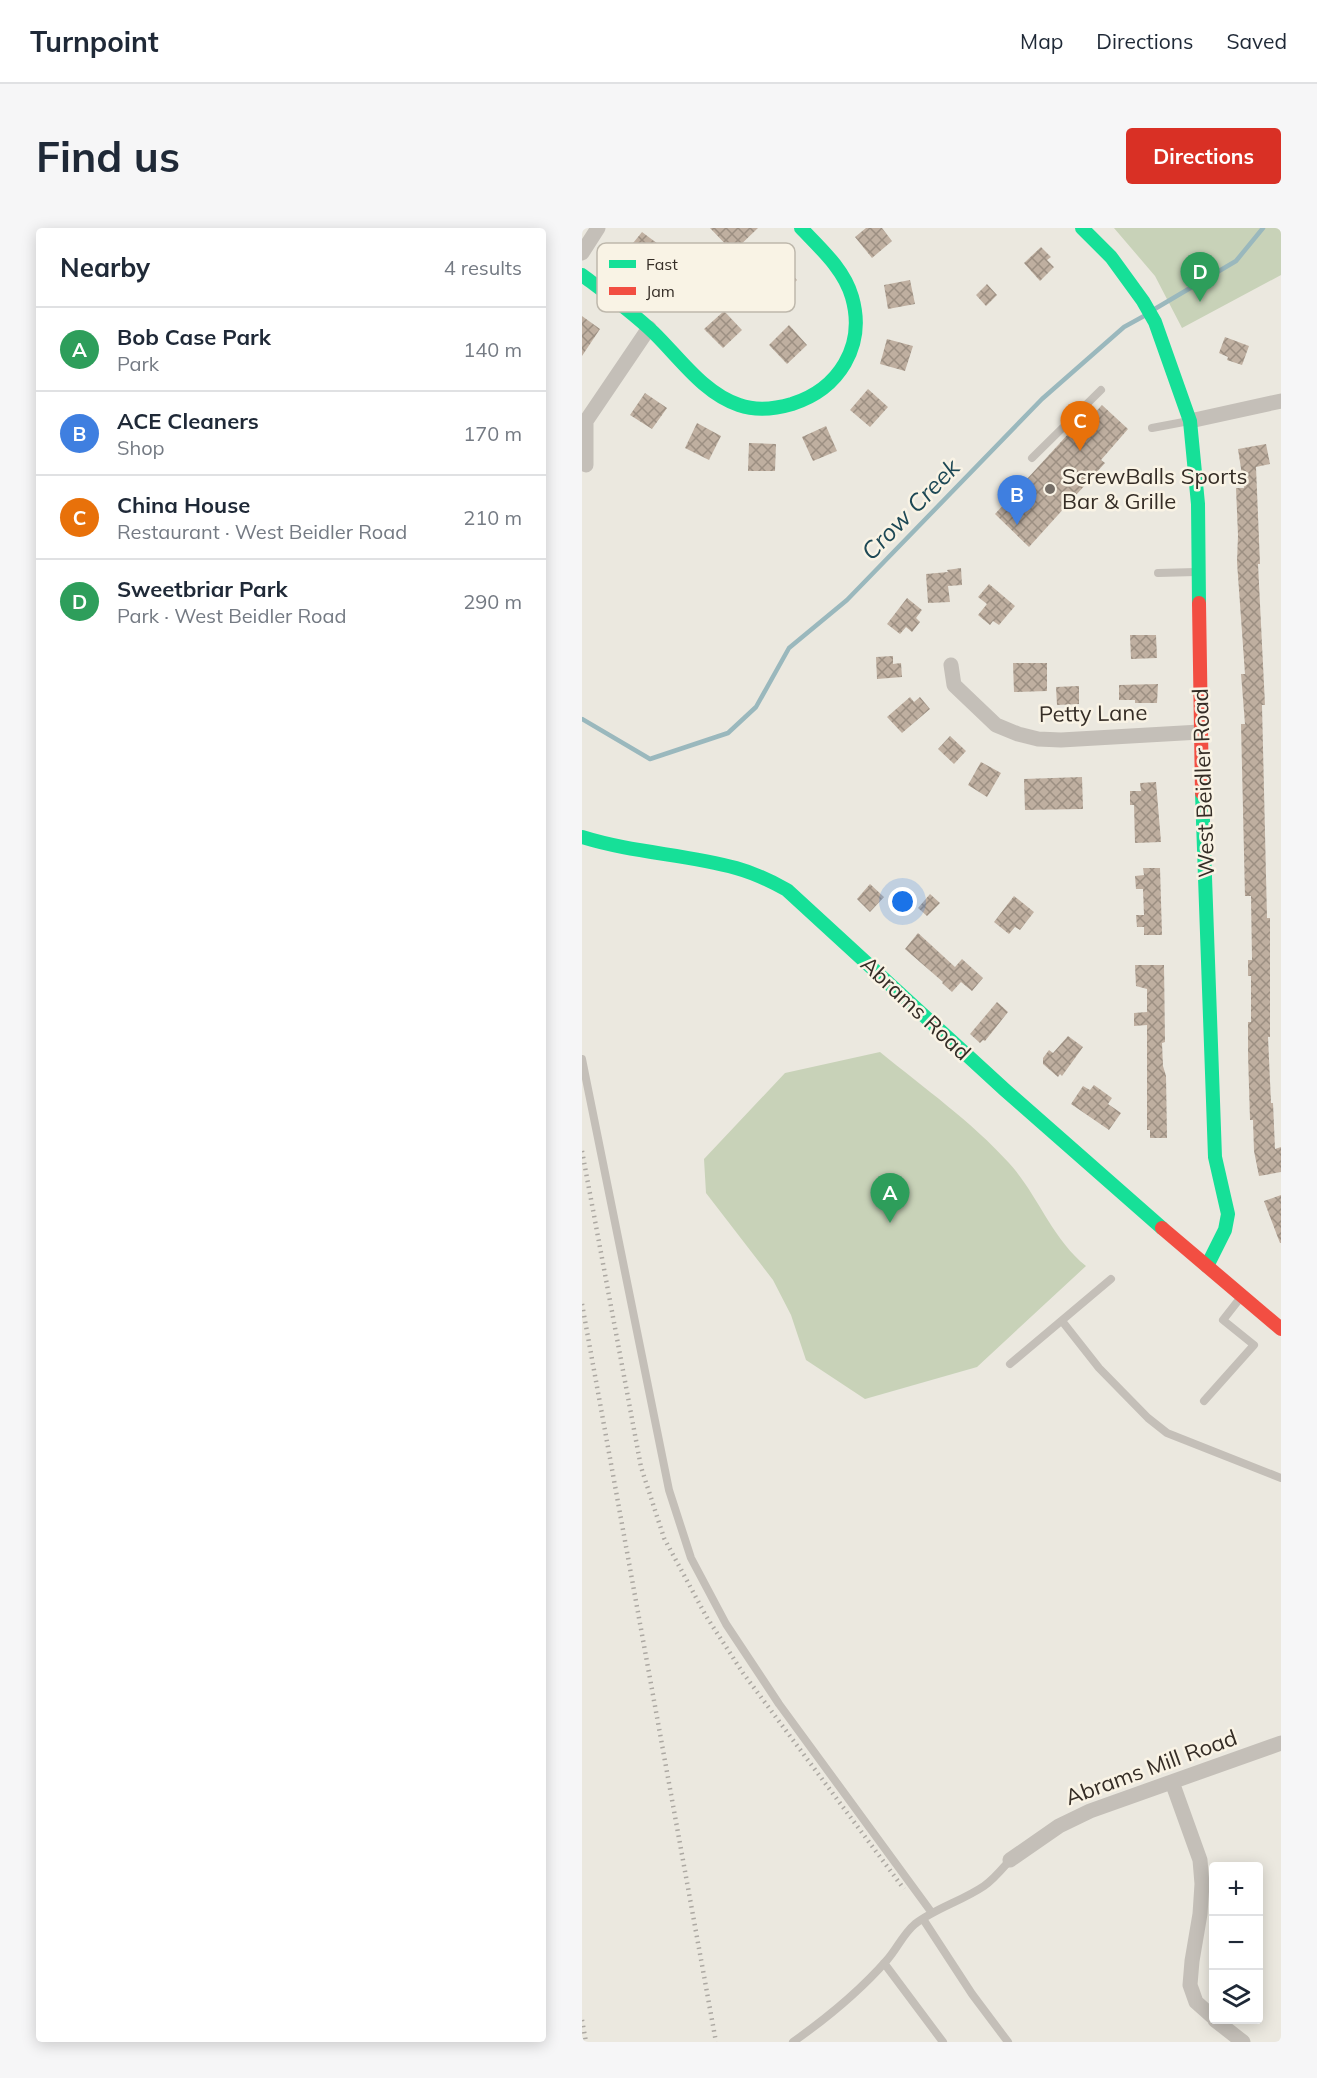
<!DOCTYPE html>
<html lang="en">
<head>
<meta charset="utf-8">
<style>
  :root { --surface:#fff; --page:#f6f6f7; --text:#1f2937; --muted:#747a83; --line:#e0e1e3; --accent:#d93025 }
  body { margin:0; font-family:Mulish,sans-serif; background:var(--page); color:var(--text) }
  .controls { position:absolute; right:18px; bottom:18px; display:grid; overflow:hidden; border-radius:6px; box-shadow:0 3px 15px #0003 }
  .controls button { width:54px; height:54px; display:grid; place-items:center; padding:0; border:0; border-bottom:2px solid var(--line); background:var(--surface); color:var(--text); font:30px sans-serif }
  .you { position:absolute; left:321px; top:674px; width:21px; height:21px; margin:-15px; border:4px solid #fff; border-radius:50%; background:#1a73e8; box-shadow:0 0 0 9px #1a73e833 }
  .badge { display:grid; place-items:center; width:39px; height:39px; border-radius:50%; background:var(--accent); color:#fff; font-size:20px; font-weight:700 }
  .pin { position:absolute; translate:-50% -50px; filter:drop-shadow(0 2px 3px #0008) }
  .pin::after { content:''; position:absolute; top:32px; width:21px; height:18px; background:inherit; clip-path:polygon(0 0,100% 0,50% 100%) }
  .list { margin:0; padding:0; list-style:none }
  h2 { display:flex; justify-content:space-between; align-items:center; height:78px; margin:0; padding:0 24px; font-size:26px }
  h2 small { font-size:20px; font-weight:400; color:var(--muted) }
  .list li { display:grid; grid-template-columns:39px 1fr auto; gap:18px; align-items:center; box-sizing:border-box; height:84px; padding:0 24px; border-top:2px solid var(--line) }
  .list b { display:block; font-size:22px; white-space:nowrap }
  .list p { margin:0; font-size:20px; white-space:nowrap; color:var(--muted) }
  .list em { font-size:20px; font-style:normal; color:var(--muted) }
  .icon { flex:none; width:33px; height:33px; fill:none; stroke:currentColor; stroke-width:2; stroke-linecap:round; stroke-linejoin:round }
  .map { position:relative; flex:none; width:699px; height:1814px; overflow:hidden; border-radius:6px }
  header { display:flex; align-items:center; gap:36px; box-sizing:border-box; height:84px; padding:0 30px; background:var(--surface); border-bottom:2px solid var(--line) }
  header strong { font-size:28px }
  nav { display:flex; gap:33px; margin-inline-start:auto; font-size:21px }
  .intro { display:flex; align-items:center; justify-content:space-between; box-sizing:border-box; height:144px; padding:0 36px }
  h1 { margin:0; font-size:42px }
  .button { padding:15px 27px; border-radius:6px; background:var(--accent); color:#fff; font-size:21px; font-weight:700 }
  main { display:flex; gap:36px; padding:0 36px }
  aside { flex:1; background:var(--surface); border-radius:6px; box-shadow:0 3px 15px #0003 }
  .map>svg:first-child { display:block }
  .park { fill:#c8d2b8 }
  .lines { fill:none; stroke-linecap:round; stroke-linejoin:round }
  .stream { stroke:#9ab8bd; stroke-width:4.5 }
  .building { fill:url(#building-cross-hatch) }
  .lane { stroke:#c4bfb8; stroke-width:8 }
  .street { stroke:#c4bfb8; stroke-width:15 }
  .fast { stroke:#16e098; stroke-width:14 }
  .jam { stroke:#f24e42; stroke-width:14 }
  .rail { stroke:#aca8a2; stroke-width:4.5; stroke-dasharray:1.5 4.5; stroke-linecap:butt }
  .poi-dot { fill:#756e67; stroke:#f9f3e5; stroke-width:2 }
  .labels { text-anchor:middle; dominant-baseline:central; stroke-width:5; stroke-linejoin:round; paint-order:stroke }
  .poi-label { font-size:22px; fill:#352d26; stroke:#f9f3e5; text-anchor:start }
  .street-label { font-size:22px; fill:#352d26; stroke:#f9f3e5 }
  .water-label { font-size:24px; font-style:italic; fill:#1d4855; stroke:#f9f3e5 }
  .key { fill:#f9f3e5; stroke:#beb8ac; stroke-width:1.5 }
  .key-label { font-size:16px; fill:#352d26 }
</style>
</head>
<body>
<header>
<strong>Turnpoint</strong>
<nav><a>Map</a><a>Directions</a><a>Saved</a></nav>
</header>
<div class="intro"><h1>Find us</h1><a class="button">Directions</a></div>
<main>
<aside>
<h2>Nearby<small>4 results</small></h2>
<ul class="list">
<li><span class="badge" style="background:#2e9e5b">A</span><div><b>Bob Case Park</b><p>Park</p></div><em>140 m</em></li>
<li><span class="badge" style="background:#3f7fe0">B</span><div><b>ACE Cleaners</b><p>Shop</p></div><em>170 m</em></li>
<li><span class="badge" style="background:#e8710a">C</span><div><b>China House</b><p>Restaurant · West Beidler Road</p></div><em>210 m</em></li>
<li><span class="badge" style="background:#2e9e5b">D</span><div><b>Sweetbriar Park</b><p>Park · West Beidler Road</p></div><em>290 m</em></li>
</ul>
</aside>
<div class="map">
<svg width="699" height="1814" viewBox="0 0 699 1814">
  <defs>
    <pattern id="building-cross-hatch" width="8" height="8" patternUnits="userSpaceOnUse" patternTransform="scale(1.5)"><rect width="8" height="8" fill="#bfafa0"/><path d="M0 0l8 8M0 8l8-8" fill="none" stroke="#9c8f82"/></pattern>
  </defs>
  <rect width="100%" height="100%" fill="#ebe8df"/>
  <path class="park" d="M 532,0 L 699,0 L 699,47 L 600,100 L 573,48 Z
    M 298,824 C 342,860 390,894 427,935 C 456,967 470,1011 504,1038 L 395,1139 L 283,1171 L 224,1132 L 209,1087 L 191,1052 L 124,965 L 122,931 L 203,845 Z"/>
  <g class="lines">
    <path class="stream" d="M 571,82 L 654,33 L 681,0
      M 0,491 L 68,531 L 146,505 L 174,479 L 207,420 L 265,372 L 460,171 L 542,99 L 562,88"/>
  </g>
  <path class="building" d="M 128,0 L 176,0 L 151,24 Z
    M 284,0 L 300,0 L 310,13 L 290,30 L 273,9 Z
    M 60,4 L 80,19 L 64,41 L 43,25 Z
    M 459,19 L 469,29 L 465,32 L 472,39 L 458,53 L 442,35 Z
    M 198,33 L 215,52 L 196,71 L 178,52 Z
    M 328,52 L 333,76 L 306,81 L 302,57 Z
    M 405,56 L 415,67 L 404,78 L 394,67 Z
    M 142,83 L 160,102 L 141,120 L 122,101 Z
    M 0,88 L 18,101 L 0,128 Z
    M 207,97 L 225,117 L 205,136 L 187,117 Z
    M 643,109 L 667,118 L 660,137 L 645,132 L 646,129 L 637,125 Z
    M 305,111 L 331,118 L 323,143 L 298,136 Z
    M 286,161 L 306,179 L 288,199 L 268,182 Z
    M 63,165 L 85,180 L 70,201 L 48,187 Z
    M 520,177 L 546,201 L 519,232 L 523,235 L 447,319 L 413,286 L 488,204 L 492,208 Z
    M 115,195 L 139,208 L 127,232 L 103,220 Z
    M 244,198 L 255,223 L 231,233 L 220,209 Z
    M 167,215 L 194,216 L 193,243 L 166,243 Z
    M 684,216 L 688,236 L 674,239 L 678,336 L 676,336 L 683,477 L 680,477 L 685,690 L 688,690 L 688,809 L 686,809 L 689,875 L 691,875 L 693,921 L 699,919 L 699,944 L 677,948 L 672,923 L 671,892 L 668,892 L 666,826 L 666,794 L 669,794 L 669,748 L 666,748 L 666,732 L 670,732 L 669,668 L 663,668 L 659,496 L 663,496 L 659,446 L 663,446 L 655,334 L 656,307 L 654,260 L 662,260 L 656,221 Z
    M 379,340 L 380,357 L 366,358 L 368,374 L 346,375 L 344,346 L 366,344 L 365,342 Z
    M 407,356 L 433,378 L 417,397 L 411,393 L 408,397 L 396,387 L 405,376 L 396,369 Z
    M 325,370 L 340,382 L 334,390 L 338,394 L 330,404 L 324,399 L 318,406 L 305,396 Z
    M 548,407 L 574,407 L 575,430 L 549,431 Z
    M 311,428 L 311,436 L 319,435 L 320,449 L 295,451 L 294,429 Z
    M 431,435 L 465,435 L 465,463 L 432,464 Z
    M 576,456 L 575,475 L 553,475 L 553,472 L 537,472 L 537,457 Z
    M 497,458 L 497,476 L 475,477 L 474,459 Z
    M 328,469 L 332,474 L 338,469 L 348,481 L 320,505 L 305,489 Z
    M 368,508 L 384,523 L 372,536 L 356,521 Z
    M 399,534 L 419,545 L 405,569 L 386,557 Z
    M 500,549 L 501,581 L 443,582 L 442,551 Z
    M 574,554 L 579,614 L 553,615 L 552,577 L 548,577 L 548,563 L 559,563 L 558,555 Z
    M 561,640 L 578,640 L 580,707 L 562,707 L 562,699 L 555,699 L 554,687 L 562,687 L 561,661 L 554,661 L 553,648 L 562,647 Z
    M 288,656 L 302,669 L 288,684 L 275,671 Z
    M 348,666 L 358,675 L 345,688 L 336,680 Z
    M 432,668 L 452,684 L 438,702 L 433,699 L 427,706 L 412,694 Z
    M 336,705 L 373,739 L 380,731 L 401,750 L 390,763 L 379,754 L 370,764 L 360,755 L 361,754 L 323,721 Z
    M 553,737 L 582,737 L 583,814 L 580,815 L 581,838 L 584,848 L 585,910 L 568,910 L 568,902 L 565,902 L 565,797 L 552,798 L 552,785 L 565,784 L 565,761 L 554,758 Z
    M 415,774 L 426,784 L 403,813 L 401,812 L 398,815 L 388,806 Z
    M 486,808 L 501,819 L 480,848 L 478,846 L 476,849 L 461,836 L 461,830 L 467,822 L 471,825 Z
    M 512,857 L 530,870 L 526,876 L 539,885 L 527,902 L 489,876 L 501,858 L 508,862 Z
    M 699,967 L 699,1015 L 698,1015 L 682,973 Z"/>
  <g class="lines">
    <path class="lane" d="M 570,200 L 607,193
      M 450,230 L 519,162
      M 576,345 L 614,344
      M 0,831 L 87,1262 L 109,1330 L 144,1396 L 197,1476 L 350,1685
      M 480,1093 L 517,1140 L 566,1190 L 585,1205 L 699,1250
      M 428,1136 L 529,1051
      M 622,1173 L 672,1117 L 641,1092 L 659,1069
      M 341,1691 L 390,1766 L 426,1814
      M 302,1735 L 361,1814
      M 211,1814 C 245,1790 277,1764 305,1732 C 315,1721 321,1706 333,1696 C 354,1680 380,1673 402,1658 C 412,1651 420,1641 428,1632"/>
    <path class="street" d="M 0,25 L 16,0
      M 608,193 L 699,173
      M 4,237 L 4,193 L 67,100
      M 369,437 L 372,457 L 414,497 L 436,506 L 456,511 L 479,512 L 618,504
      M 590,1554 L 618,1632 L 620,1656 L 618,1686 L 610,1733 L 608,1757 L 614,1774 L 632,1790
      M 428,1632 L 477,1598 L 508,1583 L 699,1515
      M 633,1792 L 661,1814"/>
    <path class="fast" d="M 500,0 L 529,29 L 561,73 L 573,94 L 608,193 L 616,276 L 617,375
      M 0,47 C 24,65 49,83 71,104 C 97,129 121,165 157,177 C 174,183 193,181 210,176 C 257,161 284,118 270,69 C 262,41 238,20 219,0
      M 620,565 L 633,929 L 646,986 L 643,1002 L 625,1038
      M 0,609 C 51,625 103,626 154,640 C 172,645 189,653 205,662 L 423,862 L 580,1000"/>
    <path class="jam" d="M 617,375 L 620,565
      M 580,1000 L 699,1101"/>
    <path class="rail" d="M 0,923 L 59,1239 L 82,1310 L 124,1388 L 161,1445 L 322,1661
      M 0,1076 L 134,1814
      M 0,1792 L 4,1814"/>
  </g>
  <circle class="poi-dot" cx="468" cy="261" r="6"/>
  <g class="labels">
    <g class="poi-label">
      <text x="480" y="248">ScrewBalls Sports<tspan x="480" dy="25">Bar &amp; Grille</tspan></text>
    </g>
    <g class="street-label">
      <text transform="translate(511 485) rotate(-1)">Petty Lane</text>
      <text transform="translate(621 555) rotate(-92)">West Beidler Road</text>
      <text transform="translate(334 780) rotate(43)">Abrams Road</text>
      <text transform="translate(569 1539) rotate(-20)">Abrams Mill Road</text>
    </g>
    <g class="water-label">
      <text transform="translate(328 281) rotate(-46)">Crow Creek</text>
    </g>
  </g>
  <rect x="15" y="15" width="198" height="69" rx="9" class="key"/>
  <rect x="27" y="32" width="27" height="8" fill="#16e098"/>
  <rect x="27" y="59" width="27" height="8" fill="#f24e42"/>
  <g class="key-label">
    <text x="64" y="42">Fast</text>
    <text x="64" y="69">Jam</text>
  </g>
</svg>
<div class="controls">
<button>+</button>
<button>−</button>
<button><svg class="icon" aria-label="layers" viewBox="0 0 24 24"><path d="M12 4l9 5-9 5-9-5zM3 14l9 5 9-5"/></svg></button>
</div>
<div class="you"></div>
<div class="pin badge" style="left:308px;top:995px;background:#2e9e5b">A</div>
<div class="pin badge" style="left:435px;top:297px;background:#3f7fe0">B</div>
<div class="pin badge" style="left:498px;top:223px;background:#e8710a">C</div>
<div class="pin badge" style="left:618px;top:74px;background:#2e9e5b">D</div>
</div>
</main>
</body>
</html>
